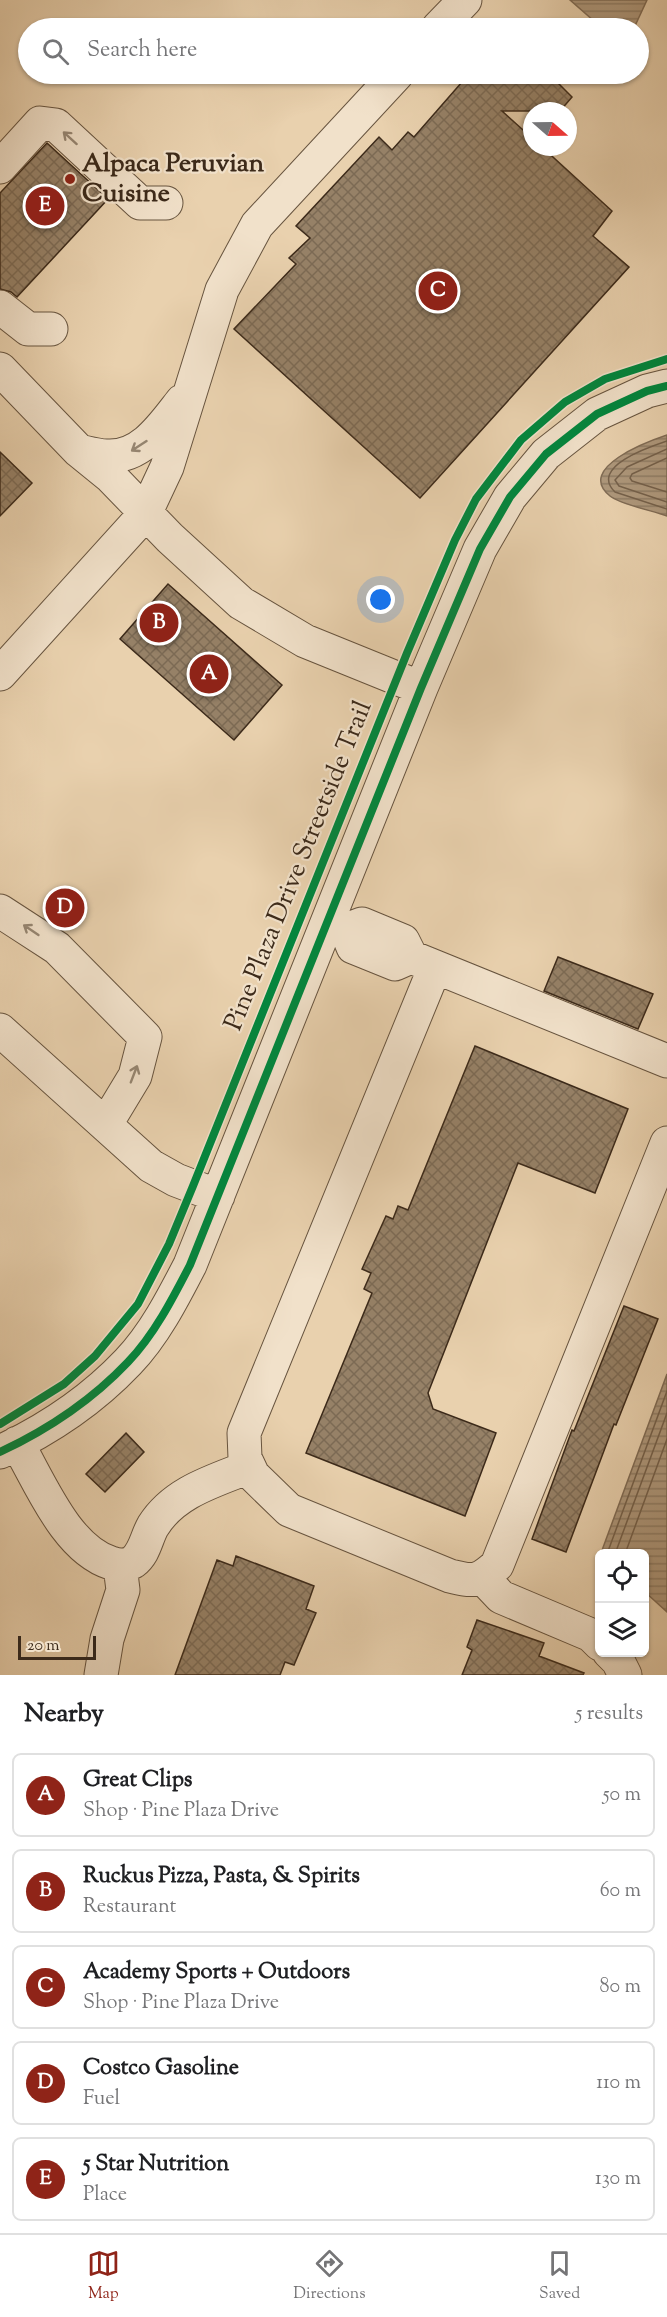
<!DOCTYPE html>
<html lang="en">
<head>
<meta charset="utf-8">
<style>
  :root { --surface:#fff; --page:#f6f6f6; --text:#202124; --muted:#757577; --line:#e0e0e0; --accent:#8f2418 }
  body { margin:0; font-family:"Sorts Mill Goudy",serif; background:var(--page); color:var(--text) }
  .controls { position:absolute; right:18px; bottom:18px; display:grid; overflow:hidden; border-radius:9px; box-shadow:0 2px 4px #0004 }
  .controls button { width:54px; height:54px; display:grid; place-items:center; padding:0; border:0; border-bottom:2px solid var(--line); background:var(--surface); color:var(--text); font:30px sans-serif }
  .compass { position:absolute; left:523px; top:102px; width:54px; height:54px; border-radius:50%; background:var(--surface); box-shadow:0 2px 4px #0004; rotate:110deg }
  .scale { position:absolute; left:18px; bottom:15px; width:78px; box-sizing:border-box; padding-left:6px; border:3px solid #3c2a1a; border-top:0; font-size:16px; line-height:21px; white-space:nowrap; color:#3c2a1a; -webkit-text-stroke:4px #f1e1ca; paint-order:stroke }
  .you { position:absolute; left:381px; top:600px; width:21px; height:21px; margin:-15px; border:4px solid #fff; border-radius:50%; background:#1a73e8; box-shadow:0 0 0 9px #1a73e833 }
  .badge { display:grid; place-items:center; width:39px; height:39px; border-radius:50%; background:var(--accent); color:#fff; font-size:20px; font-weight:700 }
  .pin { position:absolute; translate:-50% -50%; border:3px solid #fff; box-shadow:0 2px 6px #0006 }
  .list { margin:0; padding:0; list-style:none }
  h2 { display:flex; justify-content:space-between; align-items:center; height:78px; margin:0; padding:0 24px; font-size:26px }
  h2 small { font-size:20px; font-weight:400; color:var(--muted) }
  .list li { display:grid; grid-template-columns:39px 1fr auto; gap:18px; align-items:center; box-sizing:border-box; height:84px; margin:0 12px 12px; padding:0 12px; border:2px solid var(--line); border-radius:9px }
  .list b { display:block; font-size:22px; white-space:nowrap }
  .list p { margin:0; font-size:20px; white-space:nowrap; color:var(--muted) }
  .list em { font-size:20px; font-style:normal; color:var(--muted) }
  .icon { flex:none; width:33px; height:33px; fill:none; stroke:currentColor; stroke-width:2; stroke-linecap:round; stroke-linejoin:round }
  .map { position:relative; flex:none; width:667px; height:1675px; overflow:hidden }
  .search { position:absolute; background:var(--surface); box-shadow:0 2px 4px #0004; left:18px; right:18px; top:18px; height:66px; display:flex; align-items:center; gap:15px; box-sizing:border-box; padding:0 21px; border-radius:33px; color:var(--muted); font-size:22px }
  .sheet { height:558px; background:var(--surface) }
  nav { display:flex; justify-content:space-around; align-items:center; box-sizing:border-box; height:84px; border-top:2px solid var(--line); background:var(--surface); font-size:16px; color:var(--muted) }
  nav a { display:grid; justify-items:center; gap:3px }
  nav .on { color:var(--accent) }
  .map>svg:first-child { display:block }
  .water { fill:url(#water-rules); stroke:#806c55; stroke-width:1.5 }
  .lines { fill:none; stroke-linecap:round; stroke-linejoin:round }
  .shore { stroke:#75614b; stroke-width:1.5 }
  .building { fill:url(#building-cross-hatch); stroke:#3c2a1a; stroke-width:1.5 }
  .minor-casing { stroke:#67543f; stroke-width:35 }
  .minor { stroke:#f1e1ca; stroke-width:33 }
  .cycleway-casing { stroke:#f1e1ca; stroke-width:11 }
  .cycleway { stroke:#00873e; stroke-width:8 }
  .oneway { stroke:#968672 }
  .poi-dot { fill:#8f2418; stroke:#f1e1ca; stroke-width:2 }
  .labels { text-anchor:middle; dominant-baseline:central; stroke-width:4.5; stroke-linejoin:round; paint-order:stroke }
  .poi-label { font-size:26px; font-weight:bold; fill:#3c2a1a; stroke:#f1e1ca; text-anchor:start }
  .street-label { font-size:26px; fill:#3c2a1a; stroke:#f1e1ca }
</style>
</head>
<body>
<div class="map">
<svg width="667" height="1675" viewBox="0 0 667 1675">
  <defs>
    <pattern id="water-rules" width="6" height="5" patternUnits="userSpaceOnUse" patternTransform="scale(1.5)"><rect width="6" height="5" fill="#ae987c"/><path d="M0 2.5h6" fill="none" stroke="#8f7c65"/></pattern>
    <pattern id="building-cross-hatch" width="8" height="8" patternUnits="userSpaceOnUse" patternTransform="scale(1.5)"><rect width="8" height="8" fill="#968167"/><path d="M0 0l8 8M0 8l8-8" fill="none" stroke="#7c6a54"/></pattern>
  </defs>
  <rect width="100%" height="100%" fill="#e9d1ae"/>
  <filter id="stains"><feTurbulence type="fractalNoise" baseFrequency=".00333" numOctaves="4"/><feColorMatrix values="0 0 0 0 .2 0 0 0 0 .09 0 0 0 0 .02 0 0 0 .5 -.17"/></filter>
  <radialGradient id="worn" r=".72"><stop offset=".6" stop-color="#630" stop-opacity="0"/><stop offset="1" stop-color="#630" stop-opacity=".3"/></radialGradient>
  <path class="water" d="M 570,0 L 647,0 L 634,28 L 602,28 Z
    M 667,435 L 667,516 C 654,511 619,504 610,496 C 575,468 649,441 667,435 Z
    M 667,1374 L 667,1612 L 645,1592 L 644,1554 L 601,1553 Z"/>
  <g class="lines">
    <path class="shore" d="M 667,441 C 649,447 589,467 615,492 L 667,509
      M 667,449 L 627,467 L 615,480 L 619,486 L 667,502
      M 667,458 L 632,474 L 630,478 L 632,481 L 667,492
      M 607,1554 L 667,1391
      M 615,1554 L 667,1413
      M 625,1554 L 667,1439"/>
  </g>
  <path class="building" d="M 469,74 L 549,74 L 572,97 L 560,111 L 502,111 L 532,138 L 532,147 L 542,147 L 612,211 L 593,236 L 629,267 L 420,498 L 234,329 L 296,264 L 289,258 L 310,238 L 296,226 L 379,137 L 392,150 L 408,132 L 414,137 Z
    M 47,143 L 108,199 L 17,297 L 11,292 L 0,289 L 0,193 Z
    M 0,452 L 32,483 L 0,516 Z
    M 168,584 L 282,685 L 234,740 L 120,639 Z
    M 558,957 L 653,994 L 638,1029 L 544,991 Z
    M 475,1046 L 628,1109 L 595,1193 L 518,1163 L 428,1393 L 433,1409 L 496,1433 L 465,1516 L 306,1453 L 372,1293 L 364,1289 L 371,1273 L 362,1269 L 386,1216 L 393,1219 L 398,1206 L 408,1210 Z
    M 624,1306 L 658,1319 L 616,1425 L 614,1424 L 566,1552 L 532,1539 L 572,1430 L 574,1431 Z
    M 126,1433 L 144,1452 L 105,1492 L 86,1474 Z
    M 236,1556 L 314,1586 L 306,1609 L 316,1613 L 294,1665 L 285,1662 L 280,1675 L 175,1675 L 217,1560 L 233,1566 Z
    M 477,1620 L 544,1643 L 539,1656 L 584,1673 L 583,1675 L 462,1675 L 472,1650 L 467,1647 Z"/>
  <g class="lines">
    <defs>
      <path id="minor" d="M 438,28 L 465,0
        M 0,167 L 40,123 L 56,125 L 140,203 L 166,203
        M 0,307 L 28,329 L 51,329
        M 0,369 L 79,451 L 111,477 L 170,538 L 241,603 L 305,641 L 421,688
        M 79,451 C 88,453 98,456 107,456 C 142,458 163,425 182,401
        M 0,674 L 145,514 L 167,467 L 222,290 L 257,225 L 397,74
        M 0,911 L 57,948 L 145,1037 L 135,1076 L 106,1124
        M 362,924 L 403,941 L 411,957 L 395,964 L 353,947 L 346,930 Z
        M 411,957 L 667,1061
        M 435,967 L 244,1433 L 245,1458 L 253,1475 L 289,1510 L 450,1576 C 474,1582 478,1582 497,1565 L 667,1143
        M 0,1030 L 151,1166 L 176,1180 L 218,1196
        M 17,1443 C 40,1482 66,1549 111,1563 C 119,1566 126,1566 133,1562 C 145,1553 146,1538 153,1526 C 174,1492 214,1481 249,1467
        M 0,1452 C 47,1430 92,1400 128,1362 C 154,1335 173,1298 190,1265 L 421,688 L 480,549 L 510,497 L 546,454 L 597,414 L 647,391 L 667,386
        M 483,1578 L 501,1597 L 591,1635 L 600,1644
        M 609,1652 L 618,1661 L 625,1675
        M 101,1675 L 107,1639 L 123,1590 L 120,1566"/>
    </defs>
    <use href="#minor" class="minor-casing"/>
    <use href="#minor" class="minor"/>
    <defs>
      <path id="cycleway" d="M 0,1424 L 64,1384 L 95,1356 L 138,1304 L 169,1244 L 193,1186 L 407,653 L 455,540 L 476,499 L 521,440 L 565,402 L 605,379 L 667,359
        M 0,1452 C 47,1430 92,1400 128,1362 C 154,1335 173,1298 190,1265 L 421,688 L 480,549 L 510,497 L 546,454 L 597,414 L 647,391 L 667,386"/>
    </defs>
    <use href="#cycleway" class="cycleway-casing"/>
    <use href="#cycleway" class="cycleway"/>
  </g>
  <defs><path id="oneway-shaft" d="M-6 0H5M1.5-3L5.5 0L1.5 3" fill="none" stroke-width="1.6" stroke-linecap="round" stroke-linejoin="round" transform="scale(1.5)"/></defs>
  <g class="oneway">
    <use href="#oneway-shaft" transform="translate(70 138) rotate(-138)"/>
    <use href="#oneway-shaft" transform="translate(139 446) rotate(147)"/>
    <use href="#oneway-shaft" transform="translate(31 930) rotate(-146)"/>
    <use href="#oneway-shaft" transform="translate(134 1074) rotate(-69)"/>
  </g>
  <circle class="poi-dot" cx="70" cy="179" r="6"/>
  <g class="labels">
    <g class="poi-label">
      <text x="82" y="164">Alpaca Peruvian<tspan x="82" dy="30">Cuisine</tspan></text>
    </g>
    <g class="street-label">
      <text transform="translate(299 866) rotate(-68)">Pine Plaza Drive Streetside Trail</text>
    </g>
  </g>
  <rect width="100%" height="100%" filter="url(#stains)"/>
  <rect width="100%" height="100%" fill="url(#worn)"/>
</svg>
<div class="controls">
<button><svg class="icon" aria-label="locate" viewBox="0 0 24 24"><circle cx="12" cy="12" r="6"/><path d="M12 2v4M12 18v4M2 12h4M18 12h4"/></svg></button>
<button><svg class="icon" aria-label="layers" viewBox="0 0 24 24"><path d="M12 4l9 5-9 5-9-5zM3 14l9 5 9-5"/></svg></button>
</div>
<svg class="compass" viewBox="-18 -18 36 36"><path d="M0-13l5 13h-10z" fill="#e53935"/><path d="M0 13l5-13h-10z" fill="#757577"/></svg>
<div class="scale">20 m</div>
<div class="you"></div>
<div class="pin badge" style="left:209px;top:674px">A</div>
<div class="pin badge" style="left:159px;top:623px">B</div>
<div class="pin badge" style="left:438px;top:291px">C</div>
<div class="pin badge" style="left:65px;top:908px">D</div>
<div class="pin badge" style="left:45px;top:206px">E</div>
<div class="search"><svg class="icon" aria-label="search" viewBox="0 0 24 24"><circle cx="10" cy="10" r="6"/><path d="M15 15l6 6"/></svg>Search here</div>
</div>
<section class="sheet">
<h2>Nearby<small>5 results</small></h2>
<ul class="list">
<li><span class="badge">A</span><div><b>Great Clips</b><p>Shop · Pine Plaza Drive</p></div><em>50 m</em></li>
<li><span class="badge">B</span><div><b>Ruckus Pizza, Pasta, &amp; Spirits</b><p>Restaurant</p></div><em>60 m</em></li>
<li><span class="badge">C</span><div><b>Academy Sports + Outdoors</b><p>Shop · Pine Plaza Drive</p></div><em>80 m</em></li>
<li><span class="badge">D</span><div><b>Costco Gasoline</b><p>Fuel</p></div><em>110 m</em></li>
<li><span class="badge">E</span><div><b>5 Star Nutrition</b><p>Place</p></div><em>130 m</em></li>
</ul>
</section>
<nav>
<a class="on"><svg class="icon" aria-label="map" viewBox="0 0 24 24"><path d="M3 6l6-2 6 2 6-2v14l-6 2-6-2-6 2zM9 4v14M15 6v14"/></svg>Map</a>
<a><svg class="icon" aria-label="directions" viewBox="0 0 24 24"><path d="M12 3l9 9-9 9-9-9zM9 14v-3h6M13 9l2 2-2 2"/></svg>Directions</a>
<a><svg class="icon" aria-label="saved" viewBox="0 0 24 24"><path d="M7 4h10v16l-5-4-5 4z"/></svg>Saved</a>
</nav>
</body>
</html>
